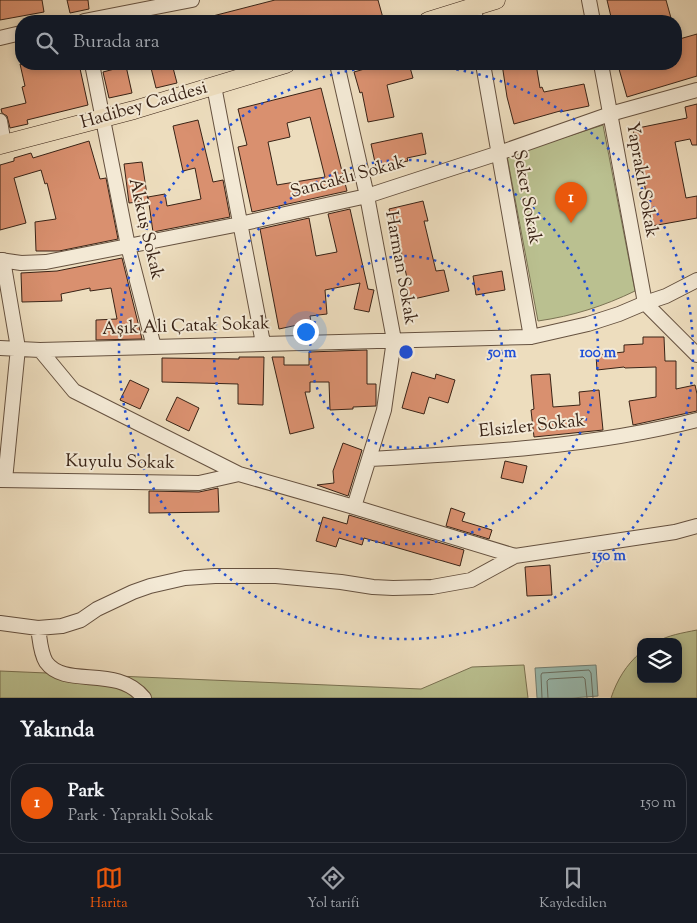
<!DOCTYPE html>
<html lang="tr">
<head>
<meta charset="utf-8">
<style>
  :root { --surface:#171b24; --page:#242831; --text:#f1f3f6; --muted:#9ea1a6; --line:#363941; --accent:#ea580c }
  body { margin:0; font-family:"Sorts Mill Goudy",serif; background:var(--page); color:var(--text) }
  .controls { position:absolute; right:15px; bottom:15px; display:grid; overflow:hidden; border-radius:10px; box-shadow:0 2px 8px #0003 }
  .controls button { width:45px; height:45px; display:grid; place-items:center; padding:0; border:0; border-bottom:1px solid var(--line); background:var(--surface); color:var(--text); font:25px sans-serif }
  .you { position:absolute; left:305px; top:331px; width:18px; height:18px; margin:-12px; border:4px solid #fff; border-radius:50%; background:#1a73e8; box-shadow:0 0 0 8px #1a73e833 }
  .badge { display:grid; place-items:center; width:32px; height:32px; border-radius:50%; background:var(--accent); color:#fff; font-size:16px; font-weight:700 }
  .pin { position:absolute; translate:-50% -41px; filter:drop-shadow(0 1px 2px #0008) }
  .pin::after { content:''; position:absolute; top:26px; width:18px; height:15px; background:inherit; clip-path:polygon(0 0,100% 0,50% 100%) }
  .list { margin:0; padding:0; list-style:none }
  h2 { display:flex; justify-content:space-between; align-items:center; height:65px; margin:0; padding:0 20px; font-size:21px }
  h2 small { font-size:16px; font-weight:400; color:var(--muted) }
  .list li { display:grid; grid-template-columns:32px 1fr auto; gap:15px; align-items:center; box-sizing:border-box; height:80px; margin:0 10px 10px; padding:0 10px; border:1px solid var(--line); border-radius:20px }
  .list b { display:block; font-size:19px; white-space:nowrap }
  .list p { margin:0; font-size:16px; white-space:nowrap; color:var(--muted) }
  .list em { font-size:16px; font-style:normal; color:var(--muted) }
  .icon { flex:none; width:28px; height:28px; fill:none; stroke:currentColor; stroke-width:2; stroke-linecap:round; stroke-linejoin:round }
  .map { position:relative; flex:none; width:697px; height:698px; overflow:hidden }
  .search { position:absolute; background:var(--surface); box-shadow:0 2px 8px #0003; left:15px; right:15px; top:15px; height:55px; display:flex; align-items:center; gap:12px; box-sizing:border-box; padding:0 18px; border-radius:20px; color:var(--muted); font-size:19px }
  .sheet { height:155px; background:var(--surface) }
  nav { display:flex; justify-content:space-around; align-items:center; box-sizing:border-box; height:70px; border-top:1px solid var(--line); background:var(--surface); font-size:14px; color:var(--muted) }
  nav a { display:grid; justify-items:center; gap:2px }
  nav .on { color:var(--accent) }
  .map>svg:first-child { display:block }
  .green { fill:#bac090; stroke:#7a7253 }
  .water { fill:#99bcb2; stroke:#737f74 }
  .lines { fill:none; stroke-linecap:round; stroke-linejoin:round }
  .shore { stroke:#697064; stroke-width:1 }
  .building { fill:#d9906f; stroke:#392316; fill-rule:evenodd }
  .minor-casing { stroke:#665240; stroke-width:16 }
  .major-casing { stroke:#392316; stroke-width:19 }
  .minor { stroke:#f3e9d5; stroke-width:14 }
  .major { stroke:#edddbe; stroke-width:18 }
  .ring { fill:none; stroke:#1d4ed8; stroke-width:2.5; stroke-dasharray:2.5 5 }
  .labels { text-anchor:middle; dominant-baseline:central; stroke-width:4; stroke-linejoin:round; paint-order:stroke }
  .street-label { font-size:18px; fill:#392316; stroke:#f3e9d5 }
  .centre { fill:#1d4ed8; stroke:#f3e9d5; stroke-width:2.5 }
  .ring-label { font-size:15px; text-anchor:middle; font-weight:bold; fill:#1d4ed8; stroke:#f3e9d5; stroke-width:4; stroke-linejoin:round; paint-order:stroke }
</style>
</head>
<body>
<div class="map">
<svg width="697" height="698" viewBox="0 0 697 698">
  <rect width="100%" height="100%" fill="#edddbe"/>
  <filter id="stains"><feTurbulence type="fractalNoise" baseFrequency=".004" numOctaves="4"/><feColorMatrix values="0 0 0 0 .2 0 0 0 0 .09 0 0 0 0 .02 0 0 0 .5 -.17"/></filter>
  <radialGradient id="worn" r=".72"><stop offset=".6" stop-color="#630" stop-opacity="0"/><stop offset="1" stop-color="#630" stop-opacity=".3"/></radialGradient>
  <path class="green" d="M 603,125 L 635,291 C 604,306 573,316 538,321 L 507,156 Z
    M 697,630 L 697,698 L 611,698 C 617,680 626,665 641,652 L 641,679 L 678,679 L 678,642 L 656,642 C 669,635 682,633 697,630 Z
    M 524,665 L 528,698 L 0,698 L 0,671 L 421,689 L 472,667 Z"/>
  <path class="water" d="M 596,665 L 598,696 L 572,698 L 537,698 L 535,668 Z"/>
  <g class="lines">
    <path class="shore" d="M 542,698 L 541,675 L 542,673 L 589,670 L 591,673 L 593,698
      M 548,698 L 547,681 L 549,679 L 583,677 L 585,679 L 587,698"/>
  </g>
  <path class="building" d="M 0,0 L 42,0 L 44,12 L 0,20 Z
    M 67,0 L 88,0 L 89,9 L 70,13 Z
    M 275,0 L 378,0 L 383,18 L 369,21 L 205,21 L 205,18 Z
    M 607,0 L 666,0 L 671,18 L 658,21 L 612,21 Z
    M 697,34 L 697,76 L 627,97 L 619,69 L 636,64 L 676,64 L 676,40 Z
    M 20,64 L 79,64 L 88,105 L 27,120 L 28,124 L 10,128 L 7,116 L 2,113 L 1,109 L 26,103 L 22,87 L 25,86 Z
    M 150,64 L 172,64 L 177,83 L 156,88 Z
    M 382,64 L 409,64 L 413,78 L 387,85 L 394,117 L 368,122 L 362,92 L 360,93 L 354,72 Z
    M 502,64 L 536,64 L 540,88 L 542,87 L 544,92 L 584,84 L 589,106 L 560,112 L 560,111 L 514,124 L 507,97 Z
    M 126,66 L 132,93 L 109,98 L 103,72 Z
    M 321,88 L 347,191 L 252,212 L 238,147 L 247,145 L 238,109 ZM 310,117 L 325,177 L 277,185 L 268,142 L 290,137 L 287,123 Z
    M 697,104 L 697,145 L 692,145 L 690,139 L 675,142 L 686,198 L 697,196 L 697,218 L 652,226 L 638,149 L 637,149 L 633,129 L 687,118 L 685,107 Z
    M 198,120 L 213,182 L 223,180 L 230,217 L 153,232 L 148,197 L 165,194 L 167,206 L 201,199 L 195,168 L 183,171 L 173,126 Z
    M 422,133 L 426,154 L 407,158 L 408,161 L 376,167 L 371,144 Z
    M 89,141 L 100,179 L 106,178 L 118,239 L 59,251 L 36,251 L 35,222 L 56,219 L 47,183 L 45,184 L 41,170 L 14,178 L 26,223 L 0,230 L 0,165 L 14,161 L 14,158 L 31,153 L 33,158 Z
    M 142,162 L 148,201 L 129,203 L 124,164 Z
    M 423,201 L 428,221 L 424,221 L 436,271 L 444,270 L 449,291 L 409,300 L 405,278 L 407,278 L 396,228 L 394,228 L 389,209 Z
    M 350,209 L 368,289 L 374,290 L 369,312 L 354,309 L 360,283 L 325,290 L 327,314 L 310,316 L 311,322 L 279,329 L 260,229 L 309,218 L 316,256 L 337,252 L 328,214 Z
    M 122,258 L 142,339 L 96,340 L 96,320 L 117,319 L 111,288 L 90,291 L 90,288 L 61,294 L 62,301 L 22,302 L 21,273 L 57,271 Z
    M 502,271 L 505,290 L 476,295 L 473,276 Z
    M 643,337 L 664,337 L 665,361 L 676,361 L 676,389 L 695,385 L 697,394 L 697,411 L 633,425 L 629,401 L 656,397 L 656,367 L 625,368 L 624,367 L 597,370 L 596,355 L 624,352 L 624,345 L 643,344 Z
    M 367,350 L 367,384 L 376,384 L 376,406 L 353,407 L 353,409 L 330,410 L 329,382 L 310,382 L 310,392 L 305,392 L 314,428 L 290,434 L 272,357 L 284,357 L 284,365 L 309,365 L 309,352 Z
    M 239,357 L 264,357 L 263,405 L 238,404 L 238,384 L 162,382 L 162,358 L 239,359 Z
    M 412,372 L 435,379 L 436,374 L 455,380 L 448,403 L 429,397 L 424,414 L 402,408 Z
    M 550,374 L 553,407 L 580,405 L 579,392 L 599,390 L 603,430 L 534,437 L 531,410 L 534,409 L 531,375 Z
    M 130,380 L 149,389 L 140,409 L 120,400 Z
    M 177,397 L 199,408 L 189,431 L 166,420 Z
    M 343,443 L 362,450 L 348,496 L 317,485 L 334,483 L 333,471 Z
    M 505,461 L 527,466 L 523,483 L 501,478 Z
    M 218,488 L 219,512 L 149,513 L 149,491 L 199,492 Z
    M 451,508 L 465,513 L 462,521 L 492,530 L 489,539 L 446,526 Z
    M 349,515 L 464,550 L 460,566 L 364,538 L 362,545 L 339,538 L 336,547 L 316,541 L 323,517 L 347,524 Z
    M 550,565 L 552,595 L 527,596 L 525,567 Z"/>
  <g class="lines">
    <defs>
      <path id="minor" d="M 589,0 L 593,21
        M 474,7 L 476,21
        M 84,21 L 192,0
        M 0,38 L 21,33
        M 92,64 L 128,246 L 154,347
        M 337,64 L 367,196 L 394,340 L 384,410 L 354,507
        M 483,64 L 531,337
        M 601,64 L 645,303 L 697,355
        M 214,86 L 263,343
        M 0,121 L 4,144
        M 0,260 L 21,263 L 46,262 L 240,224 L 367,196 L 499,153 L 610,114 L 697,90
        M 3,260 L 18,348 L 5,480
        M 0,348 L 40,350 L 531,337 L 588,324 L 619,314 L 645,303 L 666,296 L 697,280
        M 40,350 L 74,391 L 239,474 L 354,507 L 515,556 L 675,532 L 697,526
        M 369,459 C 477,453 592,447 697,420
        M 0,480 L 199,483 L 239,474
        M 0,623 L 38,628 L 62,626 L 81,620 L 97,609 L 133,592 L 150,586 L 185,578 L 215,576 L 276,576 L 341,582 L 373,587 L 393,588 L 432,587 L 471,580 L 515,556
        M 38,628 C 40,639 40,652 46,662 C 65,689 117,664 144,698"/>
      <path id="major" d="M 428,21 L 496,0
        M 0,145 L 134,110 L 286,64"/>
    </defs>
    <use href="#minor" class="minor-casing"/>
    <use href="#major" class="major-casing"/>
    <use href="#minor" class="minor"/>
    <use href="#major" class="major"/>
  </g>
  <g class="ring">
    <circle cx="406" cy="352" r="96"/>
    <circle cx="406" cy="352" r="192"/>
    <circle cx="406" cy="352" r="287"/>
  </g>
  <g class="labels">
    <g class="street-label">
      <text transform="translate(144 106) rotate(-16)">Hadibey Caddesi</text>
      <text transform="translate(348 178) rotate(-15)">Sancaklı Sokak</text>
      <text transform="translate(641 180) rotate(80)">Yapraklı Sokak</text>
      <text transform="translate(526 197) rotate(80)">Şeker Sokak</text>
      <text transform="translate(145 229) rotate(77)">Akkuş Sokak</text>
      <text transform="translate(400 268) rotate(80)">Harman Sokak</text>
      <text transform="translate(186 327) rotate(-2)">Aşık Ali Çatak Sokak</text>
      <text transform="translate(532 427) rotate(-6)">Elsizler Sokak</text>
      <text transform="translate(120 463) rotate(1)">Kuyulu Sokak</text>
    </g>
  </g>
  <circle cx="406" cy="352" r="8" class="centre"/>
  <g class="ring-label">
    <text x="502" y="357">50 m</text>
    <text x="598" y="357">100 m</text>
    <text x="609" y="560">150 m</text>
  </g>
  <rect width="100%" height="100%" filter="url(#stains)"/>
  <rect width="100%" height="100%" fill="url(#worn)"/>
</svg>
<div class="controls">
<button><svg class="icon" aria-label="layers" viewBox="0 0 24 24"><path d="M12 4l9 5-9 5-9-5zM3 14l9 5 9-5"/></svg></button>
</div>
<div class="you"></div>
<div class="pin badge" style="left:571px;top:223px">1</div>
<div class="search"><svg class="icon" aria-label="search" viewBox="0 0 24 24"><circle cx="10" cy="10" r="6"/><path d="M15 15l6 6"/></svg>Burada ara</div>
</div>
<section class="sheet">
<h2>Yakında<small></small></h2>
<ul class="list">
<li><span class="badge">1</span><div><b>Park</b><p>Park · Yapraklı Sokak</p></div><em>150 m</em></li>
</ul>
</section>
<nav>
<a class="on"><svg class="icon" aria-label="map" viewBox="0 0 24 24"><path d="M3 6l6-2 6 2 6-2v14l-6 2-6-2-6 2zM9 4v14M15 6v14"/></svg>Harita</a>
<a><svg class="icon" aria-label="directions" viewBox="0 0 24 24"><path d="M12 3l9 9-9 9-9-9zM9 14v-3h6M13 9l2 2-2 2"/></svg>Yol tarifi</a>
<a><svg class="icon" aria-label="saved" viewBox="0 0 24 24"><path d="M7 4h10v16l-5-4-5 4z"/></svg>Kaydedilen</a>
</nav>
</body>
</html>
